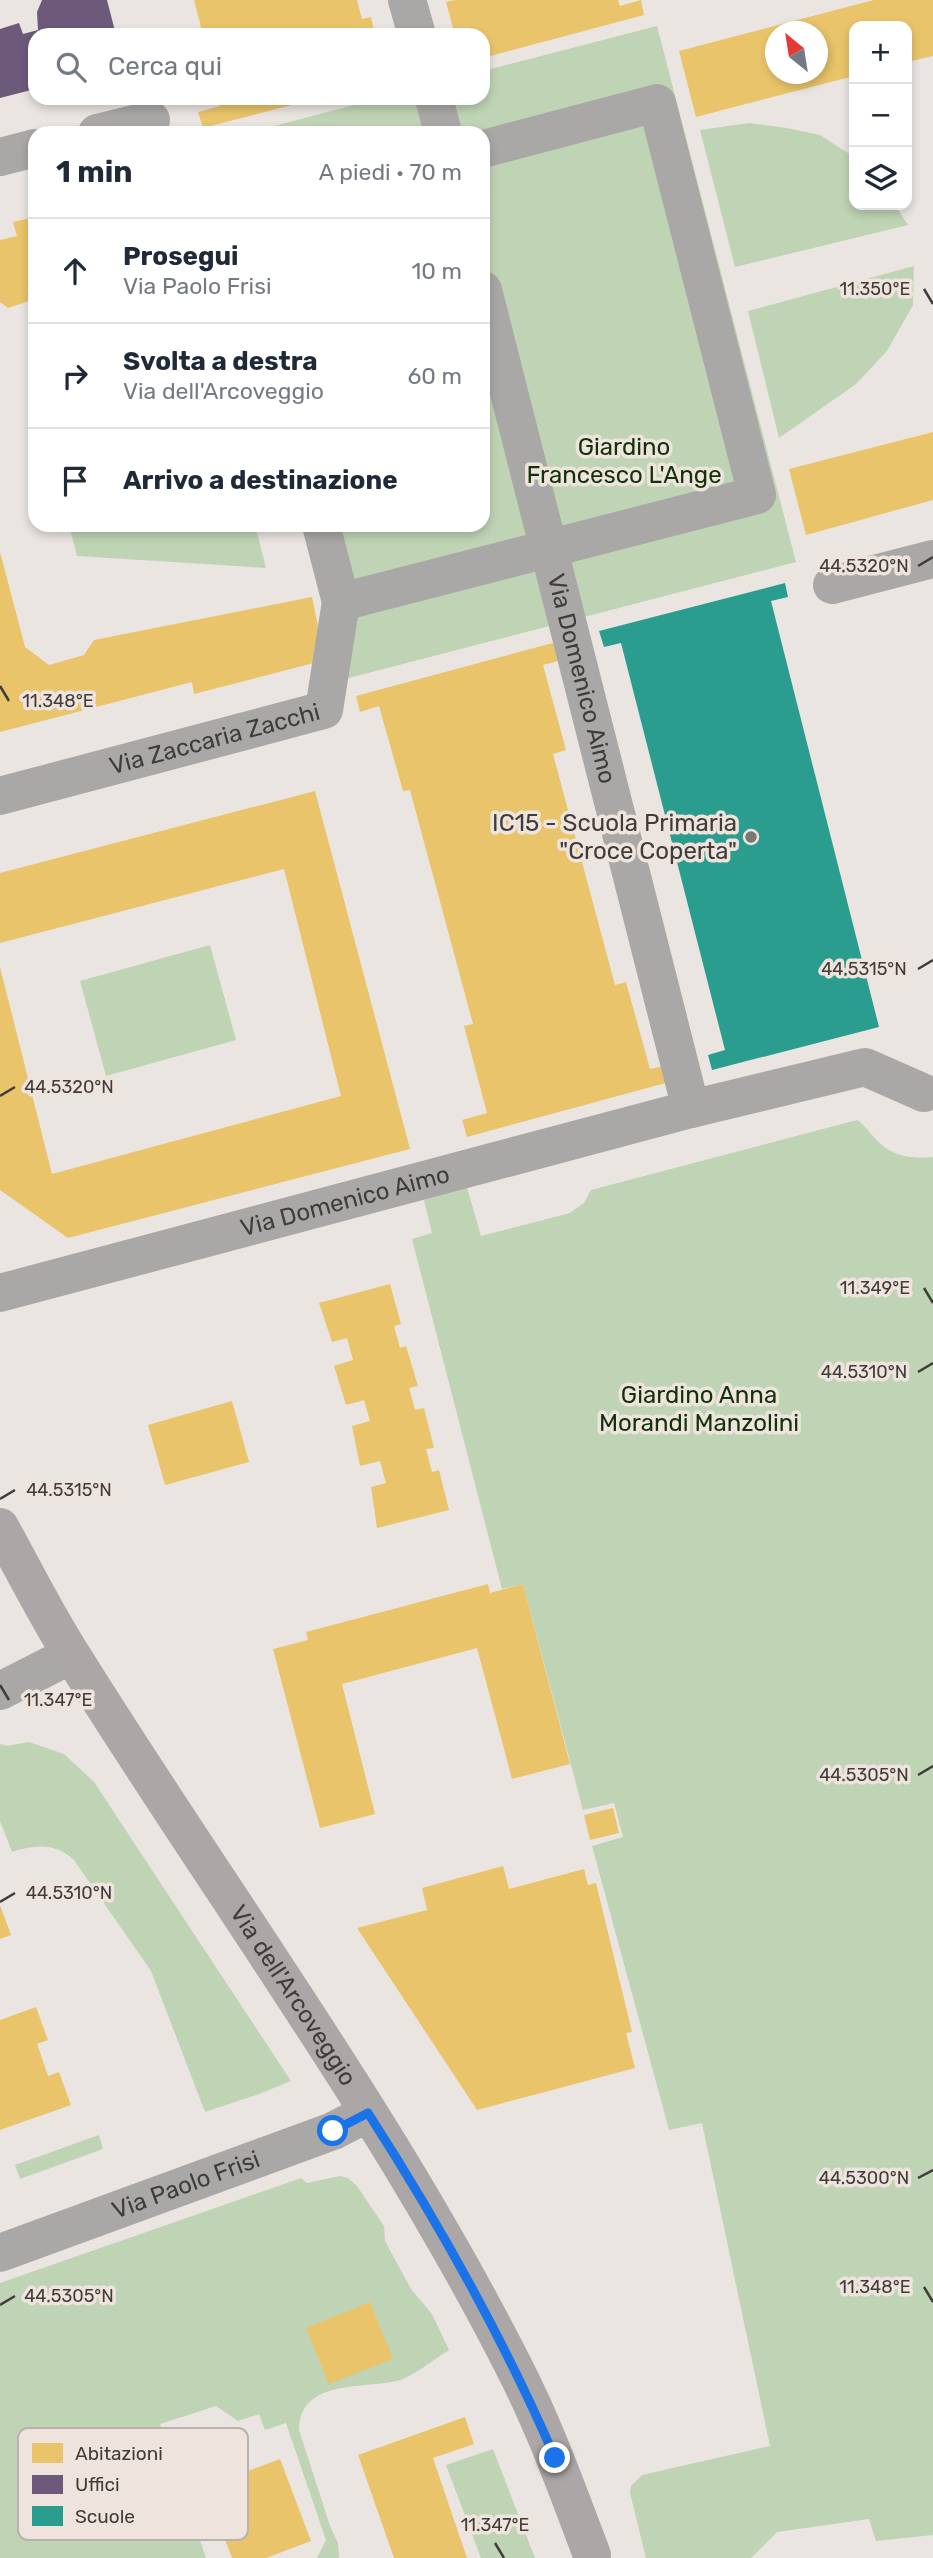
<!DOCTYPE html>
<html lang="it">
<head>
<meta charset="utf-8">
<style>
  :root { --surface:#fff; --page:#f2f2f3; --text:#1f2937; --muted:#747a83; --line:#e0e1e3 }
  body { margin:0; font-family:Rubik,sans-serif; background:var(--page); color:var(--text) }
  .controls { position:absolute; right:21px; top:21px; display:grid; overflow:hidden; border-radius:14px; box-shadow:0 4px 10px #0003 }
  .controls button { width:63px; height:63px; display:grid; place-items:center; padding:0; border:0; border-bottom:2px solid var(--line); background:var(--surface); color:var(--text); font:35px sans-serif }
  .compass { position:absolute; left:765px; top:21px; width:63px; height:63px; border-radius:50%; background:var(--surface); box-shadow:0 4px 10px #0003; rotate:330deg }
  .stop { position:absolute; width:21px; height:21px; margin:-16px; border:5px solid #1a73e8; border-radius:50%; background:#fff }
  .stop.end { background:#1a73e8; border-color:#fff; box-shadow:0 2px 7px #0008 }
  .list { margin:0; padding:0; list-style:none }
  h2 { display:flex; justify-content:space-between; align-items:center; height:91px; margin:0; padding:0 28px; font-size:30px }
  h2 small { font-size:23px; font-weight:400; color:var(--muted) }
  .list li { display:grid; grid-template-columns:46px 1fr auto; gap:21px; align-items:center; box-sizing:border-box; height:105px; padding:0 28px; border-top:2px solid var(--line) }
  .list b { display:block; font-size:26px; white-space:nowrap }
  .list p { margin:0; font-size:23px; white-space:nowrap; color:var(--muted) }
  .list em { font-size:23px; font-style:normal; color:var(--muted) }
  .icon { flex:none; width:38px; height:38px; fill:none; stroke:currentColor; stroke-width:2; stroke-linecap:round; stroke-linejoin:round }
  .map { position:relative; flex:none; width:933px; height:2558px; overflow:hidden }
  .search { position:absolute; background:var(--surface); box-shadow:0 4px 10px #0003; left:28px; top:28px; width:462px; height:77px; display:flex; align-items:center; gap:18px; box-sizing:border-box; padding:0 24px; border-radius:21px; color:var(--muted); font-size:26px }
  .panel { position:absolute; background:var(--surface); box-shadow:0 4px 10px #0003; left:28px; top:126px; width:462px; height:406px; border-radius:21px }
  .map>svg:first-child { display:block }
  .green { fill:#bfd4b4 }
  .homes { fill:#e9c46a; fill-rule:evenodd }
  .offices { fill:#6d597a }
  .schools { fill:#2a9d8f }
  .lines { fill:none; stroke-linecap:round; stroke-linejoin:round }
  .street { stroke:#aaa8a6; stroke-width:38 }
  .secondary { stroke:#aaa7a6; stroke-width:38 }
  .route { stroke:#1a73e8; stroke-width:9 }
  .ticks { fill:none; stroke:#403c3a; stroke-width:2.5 }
  .poi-dot { fill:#7c7774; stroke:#eee4dd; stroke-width:2.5 }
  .labels { text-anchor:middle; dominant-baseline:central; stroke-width:7; stroke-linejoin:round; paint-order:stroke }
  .park-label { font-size:24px; fill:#113307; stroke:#eee4dd }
  .street-label { font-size:24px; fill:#403c3a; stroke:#eee4dd }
  .poi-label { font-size:24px; fill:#403c3a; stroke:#eee4dd; text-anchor:end }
  .key { fill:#eee4dd; stroke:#bab2ac; stroke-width:2 }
  .key-label { font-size:19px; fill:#403c3a }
  .ticks-label { font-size:18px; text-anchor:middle; fill:#403c3a; stroke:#eee4dd; stroke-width:7; stroke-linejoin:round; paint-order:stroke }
</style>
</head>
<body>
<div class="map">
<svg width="933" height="2558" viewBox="0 0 933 2558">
  <rect width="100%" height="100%" fill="#eae5e1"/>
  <path class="green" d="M 657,26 L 796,562 L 345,679 L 305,525 L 483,525 L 483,133 L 247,133 L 381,98 L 483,98 L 483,71 Z
    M 749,123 L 787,128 L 820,135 L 854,157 L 854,205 L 895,205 L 908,225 L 735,267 L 700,130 Z
    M 914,266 L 913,305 L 887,351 L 856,384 L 779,438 L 748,311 Z
    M 69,525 L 255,525 L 266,568 L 77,556 Z
    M 210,945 L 236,1040 L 106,1076 L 80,981 Z
    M 857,1120 C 864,1124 867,1130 873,1136 C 890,1156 908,1159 933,1157 L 933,2535 L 876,2541 L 869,2519 L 777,2532 L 751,2558 L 646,2558 L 630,2493 L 631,2486 L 642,2475 L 770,2446 L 702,2123 L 669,2130 L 592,1846 L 623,1837 L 614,1803 L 583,1810 L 523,1584 L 502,1589 L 412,1239 L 432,1233 L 423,1196 L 466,1184 L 481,1236 L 570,1213 L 584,1203 L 591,1190 Z
    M 29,1742 L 64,1754 L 94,1782 L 291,2081 L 259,2094 L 205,2112 L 151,1971 L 74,1860 C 55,1842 34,1845 12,1852 L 0,1821 L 0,1744 L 7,1746 Z
    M 99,2135 L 103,2149 L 20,2179 L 15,2165 Z
    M 340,2176 L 348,2178 L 357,2186 L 384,2226 L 385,2241 L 411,2289 L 432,2314 L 449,2350 C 435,2359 412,2377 397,2381 C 362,2389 300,2379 299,2430 L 330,2526 L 338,2543 L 339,2558 L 317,2558 L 326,2540 L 286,2423 L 265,2430 L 259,2414 L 238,2421 L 216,2406 L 160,2424 L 206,2558 L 0,2558 L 0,2283 L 301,2178 L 307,2183 Z
    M 493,2449 L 535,2558 L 481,2558 L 446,2465 Z"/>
  <path class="homes" d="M 194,0 L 357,0 L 362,19 L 371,17 L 375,35 L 203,35 Z
    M 455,0 L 618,0 L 620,6 L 641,0 L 644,15 L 483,58 L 483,35 L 455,35 L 446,2 Z
    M 874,0 L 933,0 L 933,56 L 907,62 L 907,26 L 854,26 L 854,76 L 696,117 L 679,51 ZM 776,32 L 818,32 L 818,74 L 776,74 Z
    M 218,98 L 315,98 L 315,99 L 203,128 L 198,112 L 220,106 Z
    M 35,217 L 35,299 L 8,308 L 0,302 L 0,240 L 17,236 L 13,222 Z
    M 933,432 L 933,500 L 806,535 L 789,469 Z
    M 0,552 L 25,647 L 49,665 L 84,655 L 94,640 L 312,597 L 325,660 L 194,694 L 192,682 L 0,732 Z
    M 560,641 L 565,659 L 543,665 L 566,750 L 553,754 L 615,985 L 626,982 L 650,1069 L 668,1065 L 673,1081 L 467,1137 L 462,1120 L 487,1113 L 464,1026 L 473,1024 L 410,790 L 403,791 L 379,706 L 360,712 L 356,696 Z
    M 315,791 L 410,1149 L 68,1238 L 0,1190 L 0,967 L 52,1174 L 341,1096 L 284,869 L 0,943 L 0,873 Z
    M 390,1284 L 401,1324 L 394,1326 L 400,1348 L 406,1346 L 418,1386 L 409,1388 L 415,1410 L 424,1408 L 434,1448 L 426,1449 L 432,1472 L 439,1470 L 449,1510 L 377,1528 L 371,1487 L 386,1483 L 380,1461 L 360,1466 L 352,1426 L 370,1421 L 364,1400 L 346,1405 L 334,1366 L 353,1360 L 347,1338 L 332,1342 L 319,1303 Z
    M 232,1401 L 249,1462 L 165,1485 L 148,1425 Z
    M 488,1584 L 490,1593 L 523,1584 L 570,1764 L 512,1779 L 477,1648 L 342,1684 L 375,1814 L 320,1828 L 273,1649 L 308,1640 L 306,1632 Z
    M 613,1808 L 619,1833 L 590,1840 L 584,1815 Z
    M 503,1866 L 509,1889 L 584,1869 L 588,1885 L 596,1883 L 632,2032 L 626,2033 L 635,2068 L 477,2110 L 357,1928 L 427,1910 L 422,1888 Z
    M 0,1905 L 11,1935 L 0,1939 Z
    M 36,2007 L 48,2040 L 37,2044 L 48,2076 L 59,2072 L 71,2105 L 0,2130 L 0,2020 Z
    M 370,2302 L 393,2359 L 329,2384 L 306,2328 Z
    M 465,2417 L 474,2444 L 433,2458 L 467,2558 L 394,2558 L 358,2455 Z
    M 280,2459 L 311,2541 L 266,2558 L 232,2558 L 205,2487 Z"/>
  <path class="offices" d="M 42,0 L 107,0 L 116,35 L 35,35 L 35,89 L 0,98 L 0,29 L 19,23 L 23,34 L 38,30 L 37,12 Z"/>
  <path class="schools" d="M 785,583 L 788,597 L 771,601 L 879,1027 L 712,1070 L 708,1055 L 725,1050 L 621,643 L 604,647 L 599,631 Z"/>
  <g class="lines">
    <g class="street">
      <path d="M 407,0 L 417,35"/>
      <path d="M 434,98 L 443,133"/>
      <path d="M 97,133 L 151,120"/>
      <path d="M 0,157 L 35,148"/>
      <path id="s1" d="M 483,290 L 691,1109"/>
      <path d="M 321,525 L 341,602 L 757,495 L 657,103 L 483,149"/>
      <path d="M 832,585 L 933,559"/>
      <path id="s2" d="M 0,796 L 324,710 L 341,602"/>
      <path id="s3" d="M 0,1293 L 691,1109 L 865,1067 L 924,1093"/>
      <path d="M 0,1691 L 71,1655"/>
      <path id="s4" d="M 0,2253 L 333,2131 L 368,2113"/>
    </g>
    <path class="secondary" id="s5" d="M 0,1527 C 24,1570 46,1615 73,1657 C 220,1893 388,2118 514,2367 C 545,2427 568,2492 592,2555"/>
  </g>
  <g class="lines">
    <path class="route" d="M 333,2131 L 368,2113 C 440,2225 502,2335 555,2458"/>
  </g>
  <path class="ticks" d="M 924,289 L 933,304M 918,566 L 933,557M 0,686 L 9,701M 918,969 L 933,960M 0,1096 L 15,1087M 924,1288 L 933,1303M 918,1372 L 933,1363M 0,1499 L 15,1490M 0,1685 L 9,1700M 918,1775 L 933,1766M 0,1902 L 15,1893M 918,2178 L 933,2170M 924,2287 L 933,2302M 0,2305 L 15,2296M 495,2543 L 504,2558"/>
  <circle class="poi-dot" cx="751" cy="837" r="7"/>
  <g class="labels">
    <g class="park-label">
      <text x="624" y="447">Giardino<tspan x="624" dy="28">Francesco L'Ange</tspan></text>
      <text x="699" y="1395">Giardino Anna<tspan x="699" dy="28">Morandi Manzolini</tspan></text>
    </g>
    <g class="street-label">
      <text stroke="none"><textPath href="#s1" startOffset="401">Via Domenico Aimo</textPath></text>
      <text stroke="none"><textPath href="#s2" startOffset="222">Via Zaccaria Zacchi</textPath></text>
      <text stroke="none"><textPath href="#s3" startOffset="357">Via Domenico Aimo</textPath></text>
      <text stroke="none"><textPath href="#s5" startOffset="553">Via dell'Arcoveggio</textPath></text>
      <text stroke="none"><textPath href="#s4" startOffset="198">Via Paolo Frisi</textPath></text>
    </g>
    <g class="poi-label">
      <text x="737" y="823">IC15 - Scuola Primaria<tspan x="737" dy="28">"Croce Coperta"</tspan></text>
    </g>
  </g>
  <rect x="18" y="2428" width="230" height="112" rx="10" class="key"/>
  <rect x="32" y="2443" width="31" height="20" fill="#e9c46a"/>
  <rect x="32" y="2475" width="31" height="19" fill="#6d597a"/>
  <rect x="32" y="2506" width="31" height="20" fill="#2a9d8f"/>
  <g class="key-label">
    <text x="75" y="2460">Abitazioni</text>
    <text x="75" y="2491">Uffici</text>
    <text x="75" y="2523">Scuole</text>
  </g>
  <g class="ticks-label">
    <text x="875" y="295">11.350°E</text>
    <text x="864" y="572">44.5320°N</text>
    <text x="58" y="707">11.348°E</text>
    <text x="864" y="975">44.5315°N</text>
    <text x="69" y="1093">44.5320°N</text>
    <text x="875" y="1294">11.349°E</text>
    <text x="864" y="1378">44.5310°N</text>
    <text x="69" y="1496">44.5315°N</text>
    <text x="58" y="1706">11.347°E</text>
    <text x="864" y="1781">44.5305°N</text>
    <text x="69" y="1899">44.5310°N</text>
    <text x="864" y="2184">44.5300°N</text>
    <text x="875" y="2293">11.348°E</text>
    <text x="69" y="2302">44.5305°N</text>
    <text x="495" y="2531">11.347°E</text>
  </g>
</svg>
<div class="controls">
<button>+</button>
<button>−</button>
<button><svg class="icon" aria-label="layers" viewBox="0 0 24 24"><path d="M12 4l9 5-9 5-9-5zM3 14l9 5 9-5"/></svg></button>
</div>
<svg class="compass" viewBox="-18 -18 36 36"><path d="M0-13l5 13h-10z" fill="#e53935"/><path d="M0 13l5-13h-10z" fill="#747a83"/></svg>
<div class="stop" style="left:333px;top:2131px"></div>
<div class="stop end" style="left:555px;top:2458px"></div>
<div class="search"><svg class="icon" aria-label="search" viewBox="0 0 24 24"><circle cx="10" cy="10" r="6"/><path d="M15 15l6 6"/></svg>Cerca qui</div>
<section class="panel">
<h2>1 min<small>A piedi · 70 m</small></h2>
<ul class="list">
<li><svg class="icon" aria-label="ahead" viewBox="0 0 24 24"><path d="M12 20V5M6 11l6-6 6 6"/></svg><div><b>Prosegui</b><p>Via Paolo Frisi</p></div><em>10 m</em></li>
<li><svg class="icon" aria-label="right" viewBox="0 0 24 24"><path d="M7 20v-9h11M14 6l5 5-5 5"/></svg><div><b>Svolta a destra</b><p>Via dell'Arcoveggio</p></div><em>60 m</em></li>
<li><svg class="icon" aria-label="arrive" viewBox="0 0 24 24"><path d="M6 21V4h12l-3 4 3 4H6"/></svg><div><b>Arrivo a destinazione</b></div></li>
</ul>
</section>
</div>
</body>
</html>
